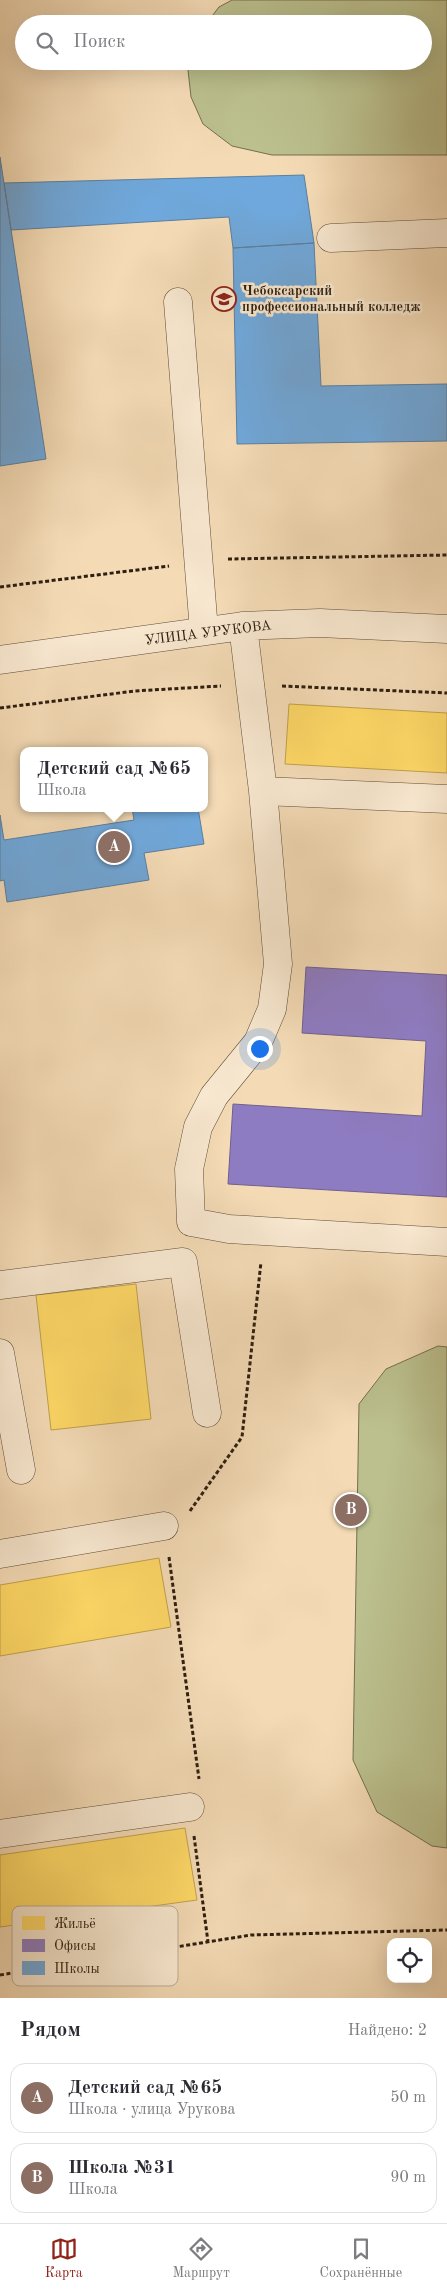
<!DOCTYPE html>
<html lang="ru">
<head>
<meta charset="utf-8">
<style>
  :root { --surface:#fff; --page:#f2f2f3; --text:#2b2b33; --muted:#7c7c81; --line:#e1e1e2; --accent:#8f2418 }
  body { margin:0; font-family:"Old Standard TT",serif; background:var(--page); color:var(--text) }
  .controls { position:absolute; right:15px; bottom:15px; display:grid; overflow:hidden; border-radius:10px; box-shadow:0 5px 20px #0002 }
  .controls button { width:45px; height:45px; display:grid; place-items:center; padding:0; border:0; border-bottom:1px solid var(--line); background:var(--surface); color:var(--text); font:25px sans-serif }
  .you { position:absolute; left:259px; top:1048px; width:18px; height:18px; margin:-12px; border:4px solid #fff; border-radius:50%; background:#1a73e8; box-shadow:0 0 0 8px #1a73e833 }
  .badge { display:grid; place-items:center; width:32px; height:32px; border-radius:50%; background:var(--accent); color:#fff; font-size:16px; font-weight:700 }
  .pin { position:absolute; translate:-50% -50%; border:2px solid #fff; box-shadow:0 1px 5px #0006 }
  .popup { position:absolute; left:20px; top:747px; width:188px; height:65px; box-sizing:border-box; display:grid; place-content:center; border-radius:10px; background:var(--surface); filter:drop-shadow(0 1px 4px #0005); font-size:16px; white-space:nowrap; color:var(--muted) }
  .popup b { font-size:19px; color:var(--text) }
  .popup::after { content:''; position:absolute; left:50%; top:100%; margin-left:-10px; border:10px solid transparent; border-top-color:var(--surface) }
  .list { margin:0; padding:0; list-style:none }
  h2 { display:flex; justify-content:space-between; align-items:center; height:65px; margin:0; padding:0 20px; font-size:21px }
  h2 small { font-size:16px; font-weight:400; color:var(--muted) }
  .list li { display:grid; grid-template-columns:32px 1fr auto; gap:15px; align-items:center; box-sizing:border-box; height:70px; margin:0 10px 10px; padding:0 10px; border:1px solid var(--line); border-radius:15px }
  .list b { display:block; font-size:19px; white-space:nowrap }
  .list p { margin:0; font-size:16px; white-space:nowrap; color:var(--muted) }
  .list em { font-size:16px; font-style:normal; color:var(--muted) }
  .icon { flex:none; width:28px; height:28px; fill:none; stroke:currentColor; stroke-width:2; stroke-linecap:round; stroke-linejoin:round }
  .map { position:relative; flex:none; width:447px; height:1998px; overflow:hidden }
  .search { position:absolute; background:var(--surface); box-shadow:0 5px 20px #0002; left:15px; right:15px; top:15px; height:55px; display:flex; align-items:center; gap:12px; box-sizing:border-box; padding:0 18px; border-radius:28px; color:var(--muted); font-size:19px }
  .sheet { height:225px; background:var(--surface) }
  nav { display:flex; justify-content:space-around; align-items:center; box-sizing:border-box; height:70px; border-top:1px solid var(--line); background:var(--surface); font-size:14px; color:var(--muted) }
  nav a { display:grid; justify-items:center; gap:2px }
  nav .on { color:var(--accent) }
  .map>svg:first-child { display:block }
  .green { fill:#bbc08e; stroke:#746f4f }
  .homes { fill:#ffd966; stroke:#c0a14c }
  .offices { fill:#8e7cc3; stroke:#71608d }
  .schools { fill:#6fa8dc; stroke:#5b7f9f }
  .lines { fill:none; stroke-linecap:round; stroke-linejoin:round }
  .minor-casing { stroke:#5f4d3a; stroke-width:29 }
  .path { stroke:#2d1e10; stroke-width:3; stroke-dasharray:4 2.5; stroke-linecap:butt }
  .minor { stroke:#f8e8d0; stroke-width:28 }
  .labels { text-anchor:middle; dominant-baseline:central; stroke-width:5; stroke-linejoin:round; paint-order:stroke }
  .poi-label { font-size:14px; font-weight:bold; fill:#2d1e10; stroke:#f8e8d0; text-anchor:start }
  .street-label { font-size:14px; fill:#2d1e10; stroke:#f8e8d0 }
  .key { fill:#f8e8d0; stroke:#bbab96; stroke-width:1 }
  .key-label { font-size:14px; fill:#2d1e10 }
</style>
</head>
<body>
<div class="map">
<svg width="447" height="1998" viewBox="0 0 447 1998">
  <rect width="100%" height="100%" fill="#f4dbb6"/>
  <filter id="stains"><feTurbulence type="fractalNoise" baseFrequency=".004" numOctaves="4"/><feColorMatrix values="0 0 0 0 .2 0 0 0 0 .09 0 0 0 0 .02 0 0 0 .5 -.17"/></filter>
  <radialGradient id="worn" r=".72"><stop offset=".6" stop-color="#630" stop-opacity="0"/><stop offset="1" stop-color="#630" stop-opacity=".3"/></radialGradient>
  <path class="green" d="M 232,0 L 447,0 L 447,155 L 272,155 L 232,146 L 203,124 L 191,97 L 187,61 L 423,61 L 423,24 L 206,24 L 219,7 Z
    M 438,1346 L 447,1347 L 447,1848 L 432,1846 L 377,1812 L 353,1760 L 359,1404 L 386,1369 Z"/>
  <path class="homes" d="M 289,704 L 447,713 L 447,773 L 285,764 Z
    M 136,1284 L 151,1419 L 51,1430 L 36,1295 Z
    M 159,1558 L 171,1627 L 0,1656 L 0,1585 Z
    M 185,1828 L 197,1900 L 0,1927 L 0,1855 Z"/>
  <path class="offices" d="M 306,967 L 447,975 L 447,1197 L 228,1184 L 233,1104 L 422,1116 L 426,1041 L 302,1033 Z"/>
  <path class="schools" d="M 0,157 L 46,459 L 0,466 Z
    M 304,175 L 314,243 L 233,248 L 229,217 L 11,230 L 4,183 Z
    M 314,243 L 321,386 L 447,384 L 447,441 L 237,444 L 233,248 Z
    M 132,808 L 198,808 L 204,844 L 144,853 L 149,880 L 7,902 L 4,880 L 0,881 L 0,815 L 4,840 L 134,820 Z"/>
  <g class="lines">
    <defs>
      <path id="minor" d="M 331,238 L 447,233
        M 178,302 L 204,631
        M 243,626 L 263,791 L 447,799
        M 0,660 L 243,626 L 320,623 L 447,629
        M 263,791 L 278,964 L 272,1009 L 258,1042 L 214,1096 L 198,1127 L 189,1169 L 191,1222 L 229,1229 L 447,1242
        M 0,1285 L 183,1262 L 207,1413
        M 0,1353 L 21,1470
        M 0,1554 L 164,1526
        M 0,1834 L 190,1807"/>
    </defs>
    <use href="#minor" class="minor-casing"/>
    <path class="path" d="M 228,559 L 447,555
      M 0,587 L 169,566
      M 282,686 L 447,693
      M 0,708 L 135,691 L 221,686
      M 190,1511 L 242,1437 L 261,1262
      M 169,1557 L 199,1779
      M 194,1836 L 208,1942
      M 0,1975 L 251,1935 L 447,1930"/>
    <use href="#minor" class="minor"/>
  </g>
  <defs>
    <symbol id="university-ring" viewBox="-11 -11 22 22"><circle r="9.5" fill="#f8e8d0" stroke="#8f2418" stroke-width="1.5"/><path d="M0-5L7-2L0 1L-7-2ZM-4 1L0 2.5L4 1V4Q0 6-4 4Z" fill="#8f2418"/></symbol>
  </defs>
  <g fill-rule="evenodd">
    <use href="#university-ring" x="210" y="285" width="28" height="28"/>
  </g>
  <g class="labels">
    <g class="poi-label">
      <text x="242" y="291">Чебоксарский<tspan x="242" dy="16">профессиональный колледж</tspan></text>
    </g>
    <g class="street-label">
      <text transform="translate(208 633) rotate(-7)">УЛИЦА УРУКОВА</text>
    </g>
  </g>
  <rect x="12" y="1906" width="166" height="80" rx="8" class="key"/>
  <rect x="22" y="1916" width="23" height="14" fill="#ffd966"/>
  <rect x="22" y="1939" width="23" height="13" fill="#8e7cc3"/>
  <rect x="22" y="1961" width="23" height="14" fill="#6fa8dc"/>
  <g class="key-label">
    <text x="54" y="1928">Жильё</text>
    <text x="54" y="1950">Офисы</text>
    <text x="54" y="1973">Школы</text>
  </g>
  <rect width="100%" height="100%" filter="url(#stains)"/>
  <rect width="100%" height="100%" fill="url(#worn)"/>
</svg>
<div class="controls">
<button><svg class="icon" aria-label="locate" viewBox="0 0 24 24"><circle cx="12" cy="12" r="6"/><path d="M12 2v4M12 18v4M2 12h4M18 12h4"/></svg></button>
</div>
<div class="you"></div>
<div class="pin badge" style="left:114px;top:847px;background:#8d6e63">A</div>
<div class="popup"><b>Детский сад №65</b>Школа</div>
<div class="pin badge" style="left:351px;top:1510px;background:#8d6e63">B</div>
<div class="search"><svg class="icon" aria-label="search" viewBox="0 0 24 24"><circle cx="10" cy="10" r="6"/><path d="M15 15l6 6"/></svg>Поиск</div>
</div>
<section class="sheet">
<h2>Рядом<small>Найдено: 2</small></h2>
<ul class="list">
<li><span class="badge" style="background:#8d6e63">A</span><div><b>Детский сад №65</b><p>Школа · улица Урукова</p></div><em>50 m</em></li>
<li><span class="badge" style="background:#8d6e63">B</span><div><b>Школа №31</b><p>Школа</p></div><em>90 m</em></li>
</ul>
</section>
<nav>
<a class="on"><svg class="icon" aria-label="map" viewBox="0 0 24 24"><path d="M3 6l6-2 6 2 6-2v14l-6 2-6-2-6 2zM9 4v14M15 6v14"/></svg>Карта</a>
<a><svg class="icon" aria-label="directions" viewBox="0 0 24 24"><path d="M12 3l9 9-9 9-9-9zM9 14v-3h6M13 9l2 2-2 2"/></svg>Маршрут</a>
<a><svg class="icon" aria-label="saved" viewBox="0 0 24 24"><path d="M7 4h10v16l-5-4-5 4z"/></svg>Сохранённые</a>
</nav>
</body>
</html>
